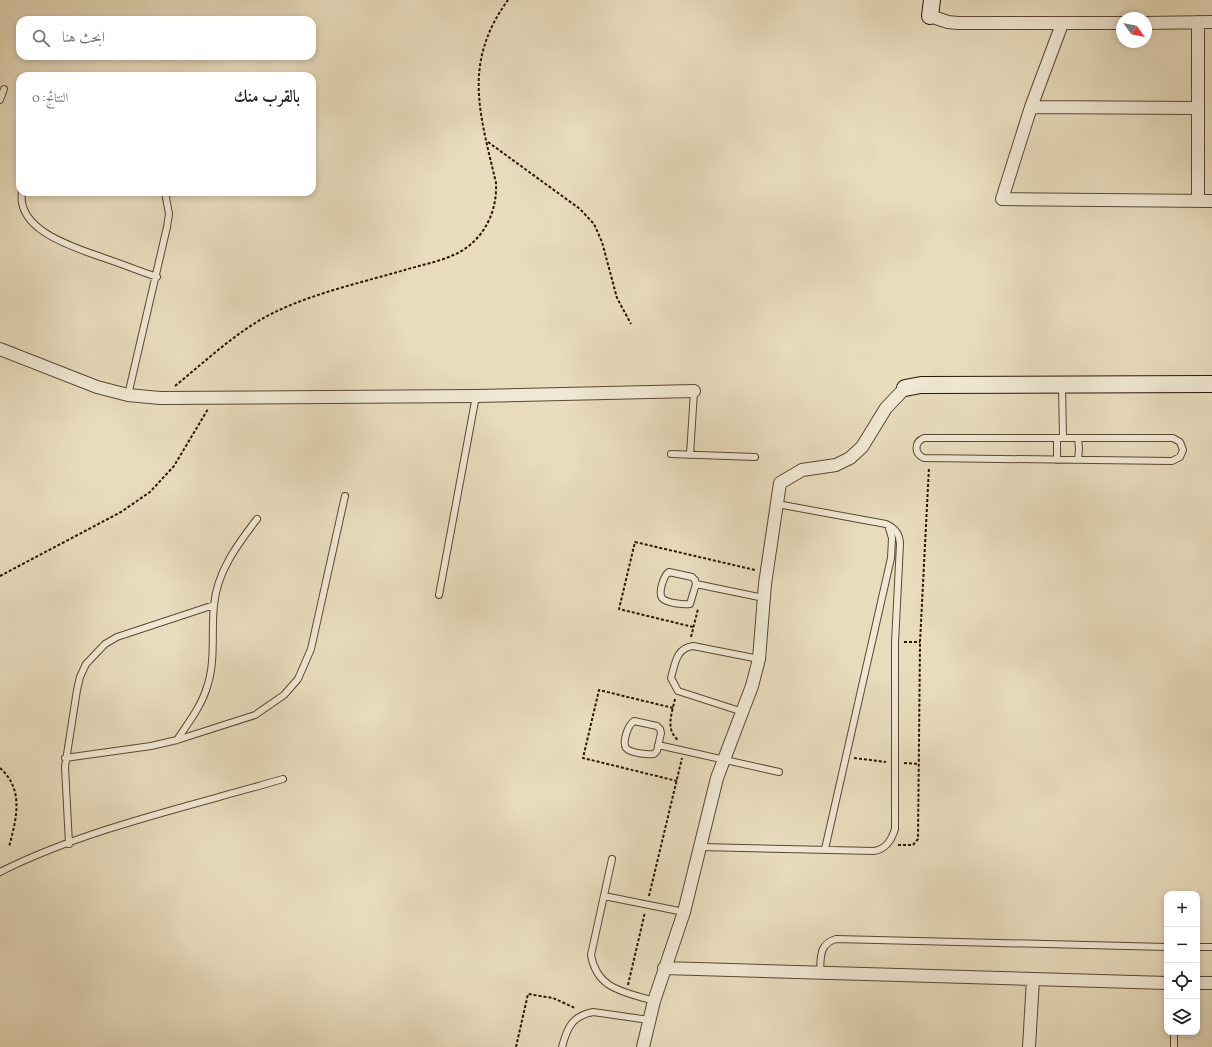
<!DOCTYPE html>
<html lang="ar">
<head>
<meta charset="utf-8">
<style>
  :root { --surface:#fff; --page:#f6f6f6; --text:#222; --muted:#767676; --line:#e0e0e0 }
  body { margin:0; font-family:Vollkorn,Amiri,serif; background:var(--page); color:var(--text); direction:rtl }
  .controls { position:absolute; right:12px; bottom:12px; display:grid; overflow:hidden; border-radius:8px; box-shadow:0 2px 6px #0003 }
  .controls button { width:36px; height:36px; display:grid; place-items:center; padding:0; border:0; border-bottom:1px solid var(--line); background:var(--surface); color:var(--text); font:20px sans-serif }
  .compass { position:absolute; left:1116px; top:12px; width:36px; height:36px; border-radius:50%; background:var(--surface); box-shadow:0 2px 6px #0003; rotate:123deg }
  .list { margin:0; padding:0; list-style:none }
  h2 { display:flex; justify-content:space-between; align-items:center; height:52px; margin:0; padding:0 16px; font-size:17px }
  h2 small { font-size:13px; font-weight:400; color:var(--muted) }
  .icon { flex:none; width:22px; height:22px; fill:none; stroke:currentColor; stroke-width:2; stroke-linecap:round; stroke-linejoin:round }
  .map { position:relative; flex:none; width:1212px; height:1047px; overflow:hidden; direction:ltr }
  .search { position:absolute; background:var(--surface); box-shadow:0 2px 6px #0003; left:16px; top:16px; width:300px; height:44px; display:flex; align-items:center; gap:10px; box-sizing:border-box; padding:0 14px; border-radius:12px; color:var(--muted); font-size:15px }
  .panel { position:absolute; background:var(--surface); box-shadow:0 2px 6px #0003; left:16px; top:72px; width:300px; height:124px; border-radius:12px; direction:rtl }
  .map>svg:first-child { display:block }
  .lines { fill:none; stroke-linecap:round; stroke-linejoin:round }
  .lane-casing { stroke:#5c4631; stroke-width:8 }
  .street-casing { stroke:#5c4631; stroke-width:14 }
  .secondary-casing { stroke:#2e1402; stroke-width:18 }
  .path { stroke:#2e1402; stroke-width:2; stroke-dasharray:3 2; stroke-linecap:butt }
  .lane { stroke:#f0e8d4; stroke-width:6 }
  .street { stroke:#f0e8d4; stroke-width:12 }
  .secondary { stroke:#f0e8d4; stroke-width:16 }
</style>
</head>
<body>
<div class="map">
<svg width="1212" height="1047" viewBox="0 0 1212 1047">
  <rect width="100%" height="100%" fill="#e8dcbd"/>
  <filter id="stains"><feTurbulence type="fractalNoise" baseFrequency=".005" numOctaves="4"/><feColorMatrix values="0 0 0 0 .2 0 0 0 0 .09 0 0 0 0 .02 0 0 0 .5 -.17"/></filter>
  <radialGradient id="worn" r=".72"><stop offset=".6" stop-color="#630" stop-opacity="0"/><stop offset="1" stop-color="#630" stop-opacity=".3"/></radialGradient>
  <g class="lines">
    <defs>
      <path id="lane" d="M 0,100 L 4,89
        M 22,192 C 16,231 76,248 104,258 C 122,264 139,271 157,277
        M 1062,385 L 1063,438
        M 128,395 L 167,227 L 169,214 L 165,192
        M 924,438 L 1173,438 L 1180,442 L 1183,450 L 1180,457 L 1172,461 L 924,458 C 914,454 914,442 924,438 Z
        M 1057,438 L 1057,460
        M 671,454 L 755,457
        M 690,455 L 694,391
        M 1078,460 L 1079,449 L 1078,438
        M 669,572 L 692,577 L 695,580 L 696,584 L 690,604 C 684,605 666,603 662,598 C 658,592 664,575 669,572 Z
        M 696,584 L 764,598
        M 439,595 L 476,396
        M 743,712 L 678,691 L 671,678 C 675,664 676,648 693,646 L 759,659
        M 634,721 L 657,726 L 660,729 L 661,733 L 657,751 L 654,754 C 648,755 630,753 626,748 C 622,742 628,725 634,721 Z
        M 177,740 C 188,723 201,707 207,687 C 216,661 211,632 214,605 C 217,572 237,545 257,519
        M 658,745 L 779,772
        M 65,758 L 151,746 L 177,740 L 255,715 L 284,695 L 298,679 L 311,649 L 345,496
        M 69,844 L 65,767 L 77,690 L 80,677 L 86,664 L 105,644 L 117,637 L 214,605
        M 700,847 L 874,851 C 886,849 891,841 895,829 L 895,643 L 900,544 C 900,534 895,528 886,524 L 777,504
        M 825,849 L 891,558 L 892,538 L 888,525
        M 612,859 L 591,955 C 597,990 625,992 654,1001
        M 0,872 C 85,829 191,806 283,779
        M 604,896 L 684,912
        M 1197,947 L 1212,947
        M 820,974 C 821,959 818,944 836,939 L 1167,947
        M 562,1047 C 567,1028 572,1016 593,1012 L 649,1020
        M 1174,1047 L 1174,1032"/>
      <path id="street" d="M 930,16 L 948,22 L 958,23 L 1122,23
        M 1198,22 L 1198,201
        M 1146,23 L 1212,22
        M 1062,24 L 1031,107 L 1002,199 L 1212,201
        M 1031,107 L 1198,108
        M 0,349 L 97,387 L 128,395 L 160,398 L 476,396 L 694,391
        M 664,968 L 1167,983
        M 1197,983 L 1212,983
        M 643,1047 L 654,1001 L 684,912 L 717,778 L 752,686 L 759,659 L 765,584 L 780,483 L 802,470 L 836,465 L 850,458 L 862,447 L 886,408 L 905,388
        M 1029,1047 L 1033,979"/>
      <path id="secondary" d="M 930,16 L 932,0
        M 905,388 L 921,385 L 1212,384"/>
    </defs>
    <use href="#lane" class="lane-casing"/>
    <use href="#street" class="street-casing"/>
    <use href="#secondary" class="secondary-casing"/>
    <path class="path" d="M 488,142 L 580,209 L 594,224 L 602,242 L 617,298 L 631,324
      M 175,386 C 207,360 238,330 275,312 C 317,292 364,282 408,269 C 429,263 453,259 470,245 C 489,229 497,206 496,183 C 480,114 462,63 508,0
      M 0,576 L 121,512 L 150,492 L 174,466 L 208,409
      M 693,627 L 619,609 L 635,542 L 755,570
      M 691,637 L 698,609
      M 904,642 L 920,642
      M 675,699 C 672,713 665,729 678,740
      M 673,708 L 599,690 L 583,758 L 677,781
      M 854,758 L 886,762
      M 904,763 L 919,764
      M 0,768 C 25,790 16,820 9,847
      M 898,845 L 913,845 L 918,839 L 920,642 L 929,467
      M 649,896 L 682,758
      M 628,985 L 645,912
      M 516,1047 L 528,994 L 553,998 L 575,1008"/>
    <use href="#lane" class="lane"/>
    <use href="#street" class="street"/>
    <use href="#secondary" class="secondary"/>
  </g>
  <rect width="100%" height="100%" filter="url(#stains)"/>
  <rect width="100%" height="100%" fill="url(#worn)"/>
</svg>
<div class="controls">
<button>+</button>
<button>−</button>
<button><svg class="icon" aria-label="locate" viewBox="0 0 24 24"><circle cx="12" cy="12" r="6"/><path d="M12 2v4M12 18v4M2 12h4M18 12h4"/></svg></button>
<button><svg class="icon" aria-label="layers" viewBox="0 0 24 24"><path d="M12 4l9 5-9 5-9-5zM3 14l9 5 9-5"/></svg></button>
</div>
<svg class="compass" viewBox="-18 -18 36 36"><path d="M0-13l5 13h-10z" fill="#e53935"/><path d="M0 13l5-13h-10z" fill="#767676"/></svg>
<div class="search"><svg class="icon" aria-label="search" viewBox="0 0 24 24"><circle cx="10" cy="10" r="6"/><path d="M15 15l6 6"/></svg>ابحث هنا</div>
<section class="panel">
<h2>بالقرب منك<small>النتائج: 0</small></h2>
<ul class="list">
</ul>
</section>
</div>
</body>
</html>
